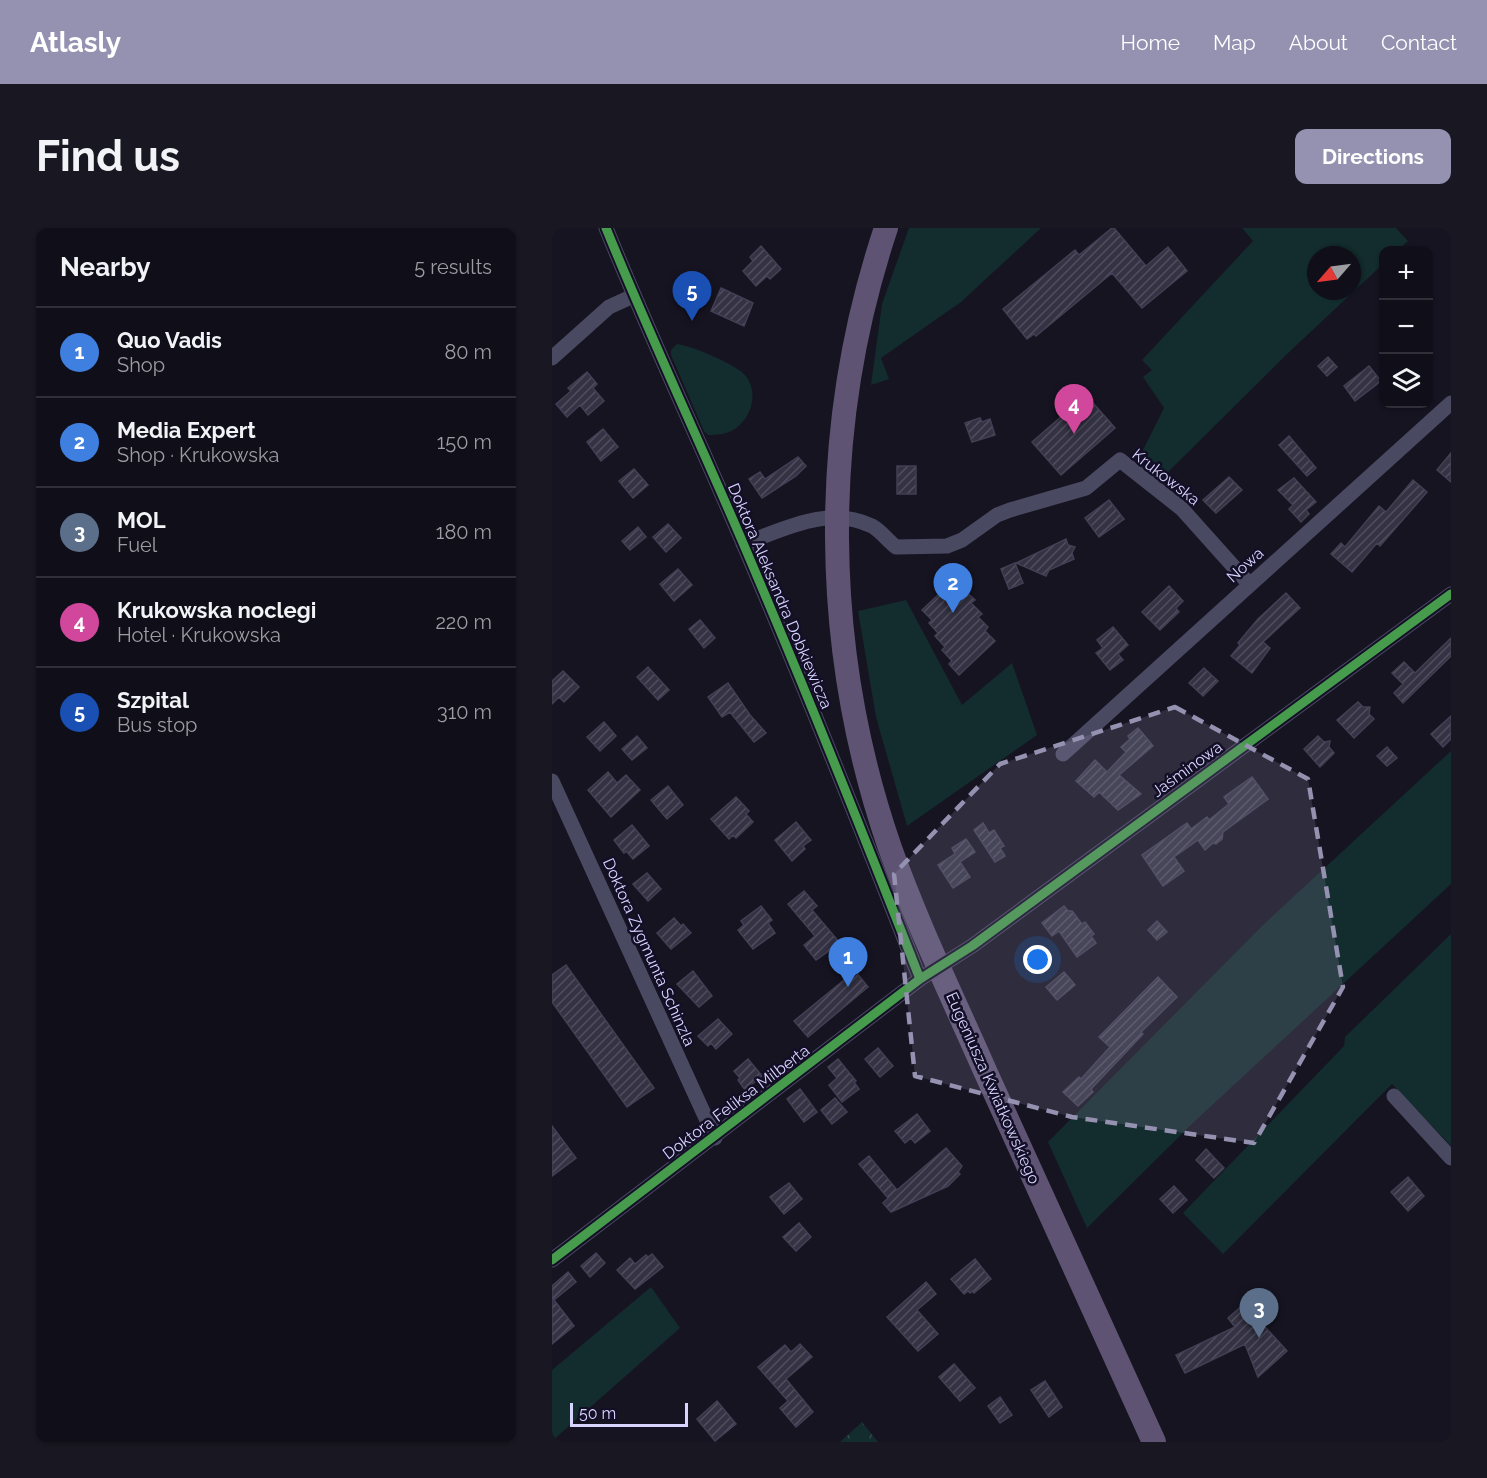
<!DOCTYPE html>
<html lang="en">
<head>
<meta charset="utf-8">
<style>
  :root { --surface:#100f19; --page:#191822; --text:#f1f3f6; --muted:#9c9ca2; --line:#302f38; --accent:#9591b1 }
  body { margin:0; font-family:Raleway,sans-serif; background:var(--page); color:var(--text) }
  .controls { position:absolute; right:18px; top:18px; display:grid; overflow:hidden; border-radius:12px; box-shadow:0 2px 4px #0004 }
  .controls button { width:54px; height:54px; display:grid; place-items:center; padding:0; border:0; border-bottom:2px solid var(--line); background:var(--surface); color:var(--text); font:30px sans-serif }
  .compass { position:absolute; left:755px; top:18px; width:54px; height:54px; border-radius:50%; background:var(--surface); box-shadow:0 2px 4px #0004; rotate:242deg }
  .scale { position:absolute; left:18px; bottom:15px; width:118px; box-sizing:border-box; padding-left:6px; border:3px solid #d9d4ff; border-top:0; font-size:16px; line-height:21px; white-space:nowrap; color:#d9d4ff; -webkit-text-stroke:4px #130f26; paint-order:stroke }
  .you { position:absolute; left:486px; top:732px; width:21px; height:21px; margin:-15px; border:4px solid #fff; border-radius:50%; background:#1a73e8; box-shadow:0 0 0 9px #1a73e833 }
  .badge { display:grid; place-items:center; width:39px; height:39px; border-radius:50%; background:var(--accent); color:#fff; font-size:20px; font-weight:700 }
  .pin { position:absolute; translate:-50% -50px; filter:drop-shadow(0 2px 3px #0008) }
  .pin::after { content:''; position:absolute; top:32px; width:21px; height:18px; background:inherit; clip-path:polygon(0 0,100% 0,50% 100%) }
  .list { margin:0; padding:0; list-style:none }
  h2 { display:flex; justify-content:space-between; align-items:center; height:78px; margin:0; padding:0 24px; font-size:26px }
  h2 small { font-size:20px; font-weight:400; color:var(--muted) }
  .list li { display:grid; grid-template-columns:39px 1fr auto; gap:18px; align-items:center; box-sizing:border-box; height:90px; padding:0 24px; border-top:2px solid var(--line) }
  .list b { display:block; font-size:22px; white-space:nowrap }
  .list p { margin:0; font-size:20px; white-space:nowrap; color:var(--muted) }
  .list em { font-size:20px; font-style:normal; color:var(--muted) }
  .icon { flex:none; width:33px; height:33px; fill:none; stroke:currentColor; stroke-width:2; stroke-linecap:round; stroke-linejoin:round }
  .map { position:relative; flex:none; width:899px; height:1214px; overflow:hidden; border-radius:12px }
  header { display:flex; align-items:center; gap:36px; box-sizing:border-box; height:84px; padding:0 30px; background:var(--accent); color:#fff }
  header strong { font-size:28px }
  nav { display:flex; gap:33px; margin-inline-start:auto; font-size:21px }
  .intro { display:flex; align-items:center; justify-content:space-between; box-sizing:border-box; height:144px; padding:0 36px }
  h1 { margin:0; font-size:42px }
  .button { padding:15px 27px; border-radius:12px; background:var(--accent); color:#fff; font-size:21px; font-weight:700 }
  main { display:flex; gap:36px; padding:0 36px }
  aside { flex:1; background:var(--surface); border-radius:12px; box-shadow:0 2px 4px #0004 }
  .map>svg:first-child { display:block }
  .green { fill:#132c2d; fill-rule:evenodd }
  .forest { fill:url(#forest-crowns) }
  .building { fill:url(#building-hatch); stroke:#433f54; stroke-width:1.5 }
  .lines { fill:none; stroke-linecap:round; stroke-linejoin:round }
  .minor { stroke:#4a4962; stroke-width:15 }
  .primary { stroke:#5e5373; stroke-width:24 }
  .cycleway-casing { stroke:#130f26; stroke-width:13 }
  .cycleway { stroke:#469c4c; stroke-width:9 }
  .marked { fill:#9591b1; fill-opacity:0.2; stroke:#9591b1; stroke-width:4.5; stroke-dasharray:12 8; stroke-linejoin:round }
  .labels { text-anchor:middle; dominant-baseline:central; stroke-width:5; stroke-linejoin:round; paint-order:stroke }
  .street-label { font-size:16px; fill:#d9d4ff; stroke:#130f26 }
</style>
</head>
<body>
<header>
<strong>Atlasly</strong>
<nav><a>Home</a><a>Map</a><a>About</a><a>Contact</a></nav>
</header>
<div class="intro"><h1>Find us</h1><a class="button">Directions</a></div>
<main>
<aside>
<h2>Nearby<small>5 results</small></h2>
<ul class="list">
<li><span class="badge" style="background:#3f7fe0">1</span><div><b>Quo Vadis</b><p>Shop</p></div><em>80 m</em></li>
<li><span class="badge" style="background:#3f7fe0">2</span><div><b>Media Expert</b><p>Shop · Krukowska</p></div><em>150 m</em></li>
<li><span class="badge" style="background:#5c6f8a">3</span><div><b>MOL</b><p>Fuel</p></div><em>180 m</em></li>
<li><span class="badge" style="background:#d1479c">4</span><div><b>Krukowska noclegi</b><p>Hotel · Krukowska</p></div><em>220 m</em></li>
<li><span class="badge" style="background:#1a4fb4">5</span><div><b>Szpital</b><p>Bus stop</p></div><em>310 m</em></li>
</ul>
</aside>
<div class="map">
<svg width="899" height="1214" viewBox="0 0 899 1214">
  <defs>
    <pattern id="forest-crowns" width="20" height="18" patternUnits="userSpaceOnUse" patternTransform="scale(1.5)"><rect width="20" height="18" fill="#132c2d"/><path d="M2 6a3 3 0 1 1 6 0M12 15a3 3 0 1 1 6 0" fill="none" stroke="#354a4c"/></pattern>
    <pattern id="building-hatch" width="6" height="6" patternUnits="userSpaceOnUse" patternTransform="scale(1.5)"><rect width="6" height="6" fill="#343243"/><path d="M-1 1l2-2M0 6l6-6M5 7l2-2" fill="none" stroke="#514f5f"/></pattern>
  </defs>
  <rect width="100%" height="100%" fill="#161421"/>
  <path class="green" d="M 357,0 L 489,0 L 409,74 L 329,130 L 337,151 L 319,157 L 330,76 Z
    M 690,0 L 844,0 L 856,13 L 846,22 L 832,22 L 831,36 L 733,128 L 607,253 L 584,236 L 612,180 L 591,149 L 600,142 L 590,132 L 701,13 ZM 764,27 L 800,27 L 800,63 L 764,63 Z
    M 125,116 C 138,117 185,137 193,147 C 207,163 200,190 183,201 C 176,206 165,207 156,207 L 152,203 L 119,127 L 119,122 Z
    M 354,372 L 410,477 L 460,435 L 485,507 L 355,598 L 324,489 L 306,383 Z
    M 899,523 L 899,656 L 644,892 L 535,1000 L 496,914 L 711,697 Z
    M 899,706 L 899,918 L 840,856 L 671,1026 L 631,985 L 792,818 L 793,809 Z
    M 99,1059 L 128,1100 L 0,1213 L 0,1142 Z"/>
  <path class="forest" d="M 310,1194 L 326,1214 L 288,1214 Z"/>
  <path class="building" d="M 560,0 L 562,0 L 594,38 L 616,19 L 635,43 L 590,80 L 560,45 L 484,108 L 482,106 L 475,111 L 451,81 L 523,22 L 527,27 Z
    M 209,18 L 229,41 L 218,51 L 215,48 L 204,58 L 191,43 L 201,33 L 198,29 Z
    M 169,60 L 201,75 L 192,98 L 159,83 Z
    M 776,129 L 785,139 L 775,148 L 766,138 Z
    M 817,138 L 829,153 L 803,173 L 792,158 Z
    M 35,144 L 45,156 L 41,160 L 52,173 L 36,187 L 28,177 L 15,189 L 4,176 L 19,163 L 16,160 Z
    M 534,167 L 563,200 L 509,247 L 480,214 Z
    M 428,190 L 430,194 L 438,191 L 443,207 L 420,214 L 413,195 Z
    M 51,201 L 66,219 L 49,233 L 35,214 Z
    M 737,208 L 764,240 L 755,248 L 727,217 Z
    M 899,225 L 899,254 L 885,242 Z
    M 246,229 L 254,238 L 244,248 L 210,270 L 197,251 L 208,244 L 213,251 Z
    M 345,238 L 364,238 L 364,266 L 345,266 Z
    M 82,241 L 96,257 L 81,270 L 67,253 Z
    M 677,249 L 690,262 L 664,285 L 651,272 Z
    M 742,250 L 764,274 L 754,282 L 757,286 L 749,294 L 737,281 L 741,277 L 726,262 Z
    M 861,252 L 875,264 L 828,318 L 825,315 L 800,344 L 779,326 L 789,315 L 793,319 L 827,278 L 834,284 Z
    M 557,272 L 572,291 L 547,309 L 533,290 Z
    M 116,296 L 129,310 L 114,324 L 101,309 Z
    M 86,299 L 94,309 L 78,322 L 70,313 Z
    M 514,311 L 516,317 L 523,319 L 520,325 L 522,331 L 497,342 L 494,348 L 464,335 Z
    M 463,335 L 471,355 L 457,361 L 449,341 Z
    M 126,341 L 140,357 L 122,373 L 108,356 Z
    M 406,348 L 416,358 L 412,362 L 423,372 L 419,375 L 430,386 L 426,389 L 436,399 L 433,403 L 443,413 L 407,447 L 397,436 L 400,433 L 390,422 L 393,419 L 383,408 L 386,405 L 377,395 L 380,392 L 370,382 Z
    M 617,358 L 631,373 L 624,380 L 627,384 L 608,402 L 590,384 Z
    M 734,365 L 748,380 L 711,414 L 718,420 L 700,445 L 679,428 L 688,417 L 686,415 L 706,391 Z
    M 148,392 L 163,410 L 152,420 L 137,401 Z
    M 561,399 L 576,417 L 566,426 L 571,432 L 558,442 L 544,425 L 551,420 L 545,412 Z
    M 899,410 L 899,428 L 851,475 L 842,465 L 851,456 L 840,445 L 852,434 L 863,445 Z
    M 96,439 L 117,462 L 106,472 L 85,449 Z
    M 652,440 L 666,453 L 651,468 L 637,455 Z
    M 11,443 L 27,459 L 12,474 L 7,469 L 0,476 L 0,453 Z
    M 176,455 L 198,487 L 214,505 L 202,514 L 178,484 L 170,489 L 156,469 Z
    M 806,474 L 811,479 L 818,479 L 817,486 L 822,491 L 802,510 L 785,492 Z
    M 899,488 L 899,511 L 891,519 L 879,506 Z
    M 52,494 L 64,508 L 48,523 L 35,509 Z
    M 586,500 L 601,518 L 567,547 L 589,566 L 566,582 L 547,564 L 542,569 L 524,553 L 543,532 L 555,544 L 574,524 L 569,519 L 578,511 L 576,508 Z
    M 85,508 L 95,520 L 80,532 L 70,521 Z
    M 766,508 L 772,514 L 778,513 L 777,519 L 782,525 L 768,539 L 752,521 Z
    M 835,519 L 845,530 L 835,538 L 825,528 Z
    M 56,544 L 65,555 L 74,547 L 88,562 L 59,589 L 36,562 Z
    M 700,549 L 716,571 L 671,604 L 670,611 L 664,616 L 661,615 L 653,622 L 646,612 L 622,629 L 632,643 L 611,658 L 590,627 L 635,595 L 639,601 L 655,589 L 657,592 L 677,576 L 672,569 Z
    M 116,558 L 131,577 L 115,591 L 99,572 Z
    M 184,569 L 197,583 L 194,586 L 201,594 L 184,610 L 181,607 L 177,611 L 159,591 Z
    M 244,594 L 259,612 L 251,618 L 253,621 L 240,633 L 223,612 Z
    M 431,595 L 437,605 L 442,602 L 452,618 L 448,620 L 453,628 L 443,634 L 422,602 Z
    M 80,597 L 97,618 L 81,631 L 74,623 L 72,625 L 62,612 Z
    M 414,611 L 423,624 L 408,634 L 418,649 L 401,660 L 386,637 L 403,626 L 400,620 Z
    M 95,645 L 109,661 L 96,673 L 81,656 Z
    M 252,663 L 265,678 L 260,682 L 288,715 L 264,732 L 252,717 L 263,708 L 236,676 Z
    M 209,678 L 220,692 L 216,695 L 223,705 L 201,721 L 186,702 L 192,697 L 189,693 Z
    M 512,678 L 516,683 L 520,683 L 530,696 L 533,694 L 542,706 L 539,708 L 544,715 L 525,729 L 507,703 L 500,708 L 490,695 Z
    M 122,690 L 129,698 L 131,696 L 139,705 L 119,721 L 105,705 Z
    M 605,693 L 615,704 L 605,712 L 596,702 Z
    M 14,737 L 102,860 L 75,879 L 0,774 L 0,747 Z
    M 141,743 L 160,768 L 147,779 L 125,756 Z
    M 303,743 L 316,759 L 256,809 L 242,793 Z
    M 512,744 L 523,757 L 505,772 L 494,759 Z
    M 606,749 L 625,769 L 589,804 L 591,806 L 539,861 L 541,864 L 526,878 L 511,864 L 527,849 L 529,851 L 558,819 L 547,809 Z
    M 166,791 L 180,806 L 164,821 L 159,815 L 156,818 L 146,808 Z
    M 326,820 L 341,838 L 328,849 L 313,831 Z
    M 196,831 L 210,848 L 193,862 L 186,852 L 188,850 L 182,843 Z
    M 286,831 L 304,853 L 302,854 L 307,861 L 290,874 L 277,857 L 285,850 L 276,839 Z
    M 248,861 L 265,884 L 252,894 L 235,871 Z
    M 283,870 L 295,884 L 280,896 L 269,882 Z
    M 365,886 L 378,903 L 363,915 L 359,910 L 353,915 L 343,903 Z
    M 0,898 L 24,930 L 0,948 Z
    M 394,920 L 410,938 L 406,944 L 408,946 L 396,958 L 339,984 L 331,975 L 336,970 L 307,936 L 317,928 L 345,962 Z
    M 654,921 L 672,940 L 662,950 L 644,932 Z
    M 856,949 L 872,968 L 856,983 L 839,964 Z
    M 237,955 L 250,971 L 232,986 L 218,969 Z
    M 622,958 L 635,972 L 621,985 L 608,971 Z
    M 247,995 L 259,1009 L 244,1023 L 231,1009 Z
    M 44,1025 L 53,1035 L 38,1049 L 29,1038 Z
    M 100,1026 L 111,1039 L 83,1061 L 65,1042 L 78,1030 L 83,1036 L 94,1027 L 96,1029 Z
    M 423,1031 L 439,1051 L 422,1065 L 420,1063 L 418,1065 L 416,1063 L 412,1066 L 399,1051 Z
    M 16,1044 L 24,1054 L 2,1072 L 22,1098 L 0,1116 L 0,1058 Z
    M 374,1054 L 384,1066 L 365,1082 L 386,1106 L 366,1123 L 335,1089 Z
    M 692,1076 L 735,1123 L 706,1149 L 693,1116 L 633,1145 L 624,1127 L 683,1099 L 676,1090 Z
    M 248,1116 L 260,1129 L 234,1151 L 261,1184 L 244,1199 L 228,1180 L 236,1173 L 206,1139 L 233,1117 L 239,1124 Z
    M 402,1136 L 423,1160 L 408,1173 L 387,1149 Z
    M 493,1153 L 510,1179 L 497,1189 L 479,1162 Z
    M 448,1169 L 460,1187 L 448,1195 L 436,1178 Z
    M 165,1173 L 184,1196 L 163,1213 L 145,1191 Z"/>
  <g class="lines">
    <path class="minor" d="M 54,0 C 97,106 146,210 191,315 C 253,460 311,605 368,751
      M 0,130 L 57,79 L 81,68
      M 191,316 C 233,301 275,277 320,298 C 328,302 336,313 344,319 L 395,318 L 410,312 L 445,287 L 458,282 L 534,260 L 568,232 L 630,281 L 698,357
      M 511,526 L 899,175
      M 0,553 L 163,910
      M 842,868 L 899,930
      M 0,1032 L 368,751 L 420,718 L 899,366"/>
    <path class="primary" d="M 334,0 C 267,200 269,421 338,620 C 365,696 401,770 434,845 C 489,968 545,1091 602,1214"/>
    <defs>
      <path id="cycleway" d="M 54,0 C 97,106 146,210 191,315 C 253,460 311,605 368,751
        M 0,1032 L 368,751 L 420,718 L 899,366"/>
    </defs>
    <use href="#cycleway" class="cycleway-casing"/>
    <use href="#cycleway" class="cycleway"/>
  </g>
  <path class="marked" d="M 623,479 L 756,551 L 791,759 L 702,915 L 520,889 L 363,848 L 342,646 L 448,536 Z"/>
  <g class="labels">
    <g class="street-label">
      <text transform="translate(614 249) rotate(38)">Krukowska</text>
      <text transform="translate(693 337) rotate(-42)">Nowa</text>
      <text transform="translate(228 368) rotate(67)">Doktora Aleksandra Dobkiewicza</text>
      <text transform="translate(635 541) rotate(-36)">Jaśminowa</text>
      <text transform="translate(97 724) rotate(66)">Doktora Zygmunta Schinzla</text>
      <text transform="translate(441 860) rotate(66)">Eugeniusza Kwiatkowskiego</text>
      <text transform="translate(184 874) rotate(-37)">Doktora Feliksa Milberta</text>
    </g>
  </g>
</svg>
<div class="controls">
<button>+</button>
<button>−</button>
<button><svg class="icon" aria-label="layers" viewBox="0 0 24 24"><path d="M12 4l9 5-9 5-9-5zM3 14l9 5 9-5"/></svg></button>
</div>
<svg class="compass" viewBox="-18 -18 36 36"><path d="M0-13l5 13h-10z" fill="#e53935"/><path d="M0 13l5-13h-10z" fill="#9c9ca2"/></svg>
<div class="scale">50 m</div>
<div class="you"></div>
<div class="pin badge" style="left:296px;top:759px;background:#3f7fe0">1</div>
<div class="pin badge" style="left:401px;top:385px;background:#3f7fe0">2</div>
<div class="pin badge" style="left:707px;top:1110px;background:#5c6f8a">3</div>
<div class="pin badge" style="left:522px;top:206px;background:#d1479c">4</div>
<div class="pin badge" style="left:140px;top:93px;background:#1a4fb4">5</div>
</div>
</main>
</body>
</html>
